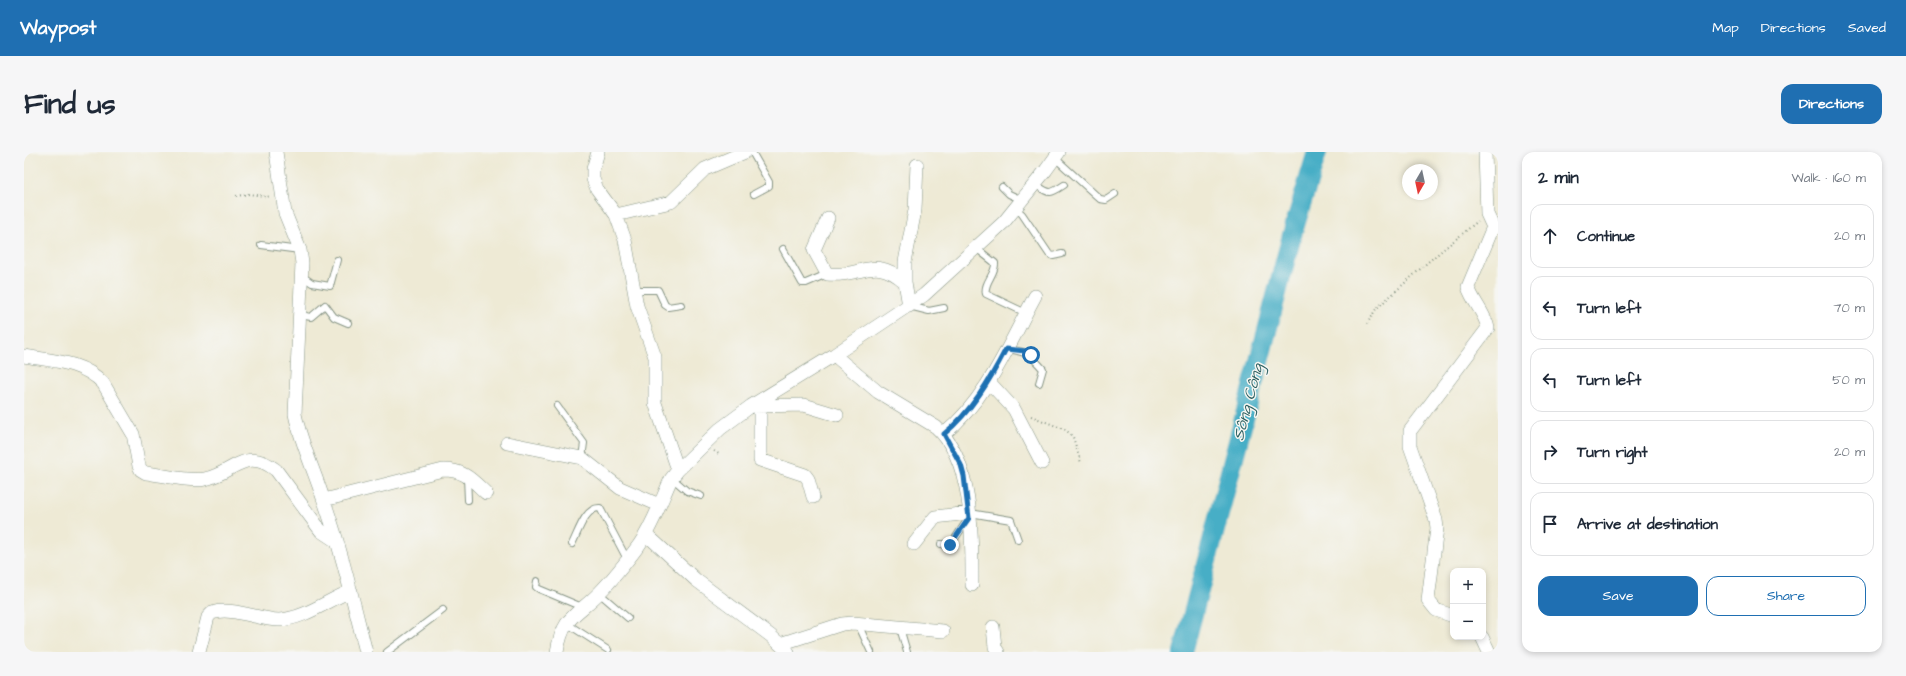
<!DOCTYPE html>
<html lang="en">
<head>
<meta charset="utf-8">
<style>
  :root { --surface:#fff; --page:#f6f6f7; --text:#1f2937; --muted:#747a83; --line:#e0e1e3; --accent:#1f6fb2 }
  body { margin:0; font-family:"Architects Daughter",sans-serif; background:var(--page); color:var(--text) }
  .controls { position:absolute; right:12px; bottom:12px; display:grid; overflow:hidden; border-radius:8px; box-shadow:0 2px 6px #0003 }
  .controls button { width:36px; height:36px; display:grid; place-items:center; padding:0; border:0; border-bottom:1px solid var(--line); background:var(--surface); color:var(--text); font:20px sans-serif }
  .compass { position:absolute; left:1378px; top:12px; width:36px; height:36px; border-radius:50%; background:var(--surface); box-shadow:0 2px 6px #0003; rotate:189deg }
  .stop { position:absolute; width:12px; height:12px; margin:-9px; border:3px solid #1f6fb2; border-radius:50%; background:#fff }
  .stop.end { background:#1f6fb2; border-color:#fff; box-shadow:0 1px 4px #0008 }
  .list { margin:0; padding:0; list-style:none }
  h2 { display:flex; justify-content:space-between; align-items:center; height:52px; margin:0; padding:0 16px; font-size:17px }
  h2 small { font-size:13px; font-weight:400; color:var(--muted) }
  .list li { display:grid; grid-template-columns:26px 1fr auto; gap:12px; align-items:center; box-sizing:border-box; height:64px; margin:0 8px 8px; padding:0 8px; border:1px solid var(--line); border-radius:12px }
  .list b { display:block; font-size:15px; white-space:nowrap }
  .list em { font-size:13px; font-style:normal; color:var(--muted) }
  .actions { display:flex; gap:8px; padding:12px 16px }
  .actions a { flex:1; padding:9px 0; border:1px solid var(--accent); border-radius:12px; text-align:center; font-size:14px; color:var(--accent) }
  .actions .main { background:var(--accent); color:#fff }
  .icon { flex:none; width:22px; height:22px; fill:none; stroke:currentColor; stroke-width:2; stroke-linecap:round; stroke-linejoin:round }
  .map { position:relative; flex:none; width:1474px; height:500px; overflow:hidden; border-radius:12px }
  header { display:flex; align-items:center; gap:24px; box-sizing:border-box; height:56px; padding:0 20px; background:var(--accent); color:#fff }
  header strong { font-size:19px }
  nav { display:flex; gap:22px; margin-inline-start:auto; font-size:14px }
  .intro { display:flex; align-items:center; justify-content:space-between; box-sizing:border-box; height:96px; padding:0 24px }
  h1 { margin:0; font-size:28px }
  .button { padding:10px 18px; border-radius:12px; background:var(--accent); color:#fff; font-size:14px; font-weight:700 }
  main { display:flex; gap:24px; padding:0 24px }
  aside { flex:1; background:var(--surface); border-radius:12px; box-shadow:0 2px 6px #0003 }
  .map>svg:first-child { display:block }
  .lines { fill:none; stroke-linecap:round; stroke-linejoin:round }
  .river { stroke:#47aec6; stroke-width:20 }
  .lane-casing { stroke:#869484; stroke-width:8 }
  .street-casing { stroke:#869484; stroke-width:14 }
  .path { stroke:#869484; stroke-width:2; stroke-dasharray:1 3; stroke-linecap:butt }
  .lane { stroke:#fff; stroke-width:6 }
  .street { stroke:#fff; stroke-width:13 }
  .route { stroke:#1f6fb2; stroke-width:5 }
  .labels { text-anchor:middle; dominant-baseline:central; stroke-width:3; stroke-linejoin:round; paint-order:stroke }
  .water-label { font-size:16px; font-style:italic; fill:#2b5f60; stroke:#f6f6f2 }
</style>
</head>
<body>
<header>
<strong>Waypost</strong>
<nav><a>Map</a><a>Directions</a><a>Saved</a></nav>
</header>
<div class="intro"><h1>Find us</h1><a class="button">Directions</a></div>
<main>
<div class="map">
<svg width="1474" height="500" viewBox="0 0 1474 500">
  <rect width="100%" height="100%" fill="#f6f6f2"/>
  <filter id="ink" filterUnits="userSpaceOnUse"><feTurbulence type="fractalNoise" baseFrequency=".025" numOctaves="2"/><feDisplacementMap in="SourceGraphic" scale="8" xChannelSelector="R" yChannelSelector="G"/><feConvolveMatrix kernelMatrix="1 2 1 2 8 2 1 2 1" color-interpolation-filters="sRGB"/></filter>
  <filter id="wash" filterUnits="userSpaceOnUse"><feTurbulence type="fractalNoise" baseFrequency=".012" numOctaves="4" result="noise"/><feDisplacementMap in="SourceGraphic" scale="16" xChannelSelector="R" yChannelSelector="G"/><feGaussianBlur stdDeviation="0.9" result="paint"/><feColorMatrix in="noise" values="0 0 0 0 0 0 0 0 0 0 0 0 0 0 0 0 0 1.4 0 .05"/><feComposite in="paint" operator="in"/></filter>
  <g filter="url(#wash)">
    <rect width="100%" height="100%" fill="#eeead5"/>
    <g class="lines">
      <path class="river" d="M 1159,500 L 1268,83 L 1293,0"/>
    </g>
  </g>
  <g filter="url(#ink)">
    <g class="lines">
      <defs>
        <path id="lane" d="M 728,0 L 745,30 L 745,34 L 730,42
          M 1031,6 L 1076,47 L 1082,48 L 1091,42
          M 1011,32 C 1026,42 1025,43 1040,33
          M 978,35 L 985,42 L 998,48
          M 991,56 L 998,62 L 1025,102 L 1029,104 L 1038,102
          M 237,93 L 276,98
          M 952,96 L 971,111 C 972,122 959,131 962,142 L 1002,161
          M 759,97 L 778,131 L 782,131 L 803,122
          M 278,124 L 288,131 L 306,134 L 313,108
          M 610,138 L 634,138 L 641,153 L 644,155 L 657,153
          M 885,154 L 905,159 L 920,156
          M 276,163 L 287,165 L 301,153 L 310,165 L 324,171
          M 983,197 C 1003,200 1005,201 1019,217 L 1015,231
          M 533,254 L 560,291 L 558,306
          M 443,325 L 444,348
          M 648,326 L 663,339 L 677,344
          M 946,361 L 987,368 L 994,388
          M 548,392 C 554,381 561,355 576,356 L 603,407
          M 917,392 L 926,393 L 928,391 L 944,367
          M 513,429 L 512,435 L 515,437 L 558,455
          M 575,441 L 604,466
          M 542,471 L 584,498
          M 834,472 L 847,500
          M 876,476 L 883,500
          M 363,500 L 419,458"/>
        <path id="street" d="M 252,0 L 261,61 L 276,98 L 278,111 L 271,262 C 277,291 290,318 299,346 C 317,396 329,449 342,500
          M 574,0 L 569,17 L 569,27 L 573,37 L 592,63 L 601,88 L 613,154 L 631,205 L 631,251 L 654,318
          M 592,63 L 647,50 L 681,17 L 721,0
          M 804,66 L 790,98 L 803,122 C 838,126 849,102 881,130
          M 885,154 L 881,130 L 881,110 L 891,58 L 893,13
          M 810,203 L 854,240 L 912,275 C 950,309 948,385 948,433
          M 0,204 C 28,209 58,209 79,231 L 109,282 L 115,314 L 117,318 L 122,321 C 139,323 165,330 181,327 C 210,321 221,294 252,318 L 297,379 L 312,389
          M 965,230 L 990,257 L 1018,311
          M 729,254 L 780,253 L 813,263
          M 736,254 L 736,308 L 781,323 L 784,327 L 789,345
          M 920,282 C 963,247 985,192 1011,144
          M 483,291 L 558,306 L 596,336 L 635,353
          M 300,348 L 419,318 C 441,318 448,328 462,341
          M 622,382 L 672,428 L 747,484 L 764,500
          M 890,392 L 911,365 L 945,361
          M 1429,464 L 1412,458 L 1404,448 L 1413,376 L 1412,368 L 1386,294 L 1386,279 L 1464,176 C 1461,161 1449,150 1444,135 L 1469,75 L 1463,62 L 1461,0
          M 969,475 L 971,495 L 974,500
          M 1458,485 L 1465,500
          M 756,492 L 818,472 L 829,471 L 919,479
          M 175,500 L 184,465 L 188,461 C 207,454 235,468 255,468 C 280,467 304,448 327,439
          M 533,500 C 539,463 553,464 576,440 C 590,426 603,409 615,393 C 629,373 637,349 647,327 L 654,318 L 696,277 L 727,254 L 810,203 L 900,143 L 980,70 L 1022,18 L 1035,0"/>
      </defs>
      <use href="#lane" class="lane-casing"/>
      <use href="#street" class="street-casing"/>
      <path class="path" d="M 212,44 L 225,42 L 247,45
        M 1343,172 L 1352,157 L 1404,110 L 1454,69
        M 1007,264 L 1042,278 L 1049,285 L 1057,311
        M 690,299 L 695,302"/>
      <use href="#lane" class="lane"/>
      <use href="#street" class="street"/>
    </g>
  </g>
  <g class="lines" filter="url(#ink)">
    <path class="route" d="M 926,393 L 945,366 L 940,324 L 937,313 L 920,282 C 947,260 966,228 982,197 L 1001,199 L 1007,203"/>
  </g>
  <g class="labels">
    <g class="water-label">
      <text transform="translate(1224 250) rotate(-75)">Sông Công</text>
    </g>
  </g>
</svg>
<div class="controls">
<button>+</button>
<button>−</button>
</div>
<svg class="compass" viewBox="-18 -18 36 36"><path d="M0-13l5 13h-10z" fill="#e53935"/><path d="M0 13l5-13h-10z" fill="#747a83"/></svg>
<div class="stop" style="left:1007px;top:203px"></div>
<div class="stop end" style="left:926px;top:393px"></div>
</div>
<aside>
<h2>2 min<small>Walk · 160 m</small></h2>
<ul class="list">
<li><svg class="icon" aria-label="ahead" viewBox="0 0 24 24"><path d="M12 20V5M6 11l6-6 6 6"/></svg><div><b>Continue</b></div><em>20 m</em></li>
<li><svg class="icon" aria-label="left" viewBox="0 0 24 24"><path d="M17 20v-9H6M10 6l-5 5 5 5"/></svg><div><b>Turn left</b></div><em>70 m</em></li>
<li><svg class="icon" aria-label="left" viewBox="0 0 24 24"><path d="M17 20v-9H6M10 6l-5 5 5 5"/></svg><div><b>Turn left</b></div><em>50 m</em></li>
<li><svg class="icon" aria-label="right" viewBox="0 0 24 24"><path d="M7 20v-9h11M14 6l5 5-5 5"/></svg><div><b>Turn right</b></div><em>20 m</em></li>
<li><svg class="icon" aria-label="arrive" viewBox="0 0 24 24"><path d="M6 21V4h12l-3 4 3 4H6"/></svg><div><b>Arrive at destination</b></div></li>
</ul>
<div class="actions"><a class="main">Save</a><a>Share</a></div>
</aside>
</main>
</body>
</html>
